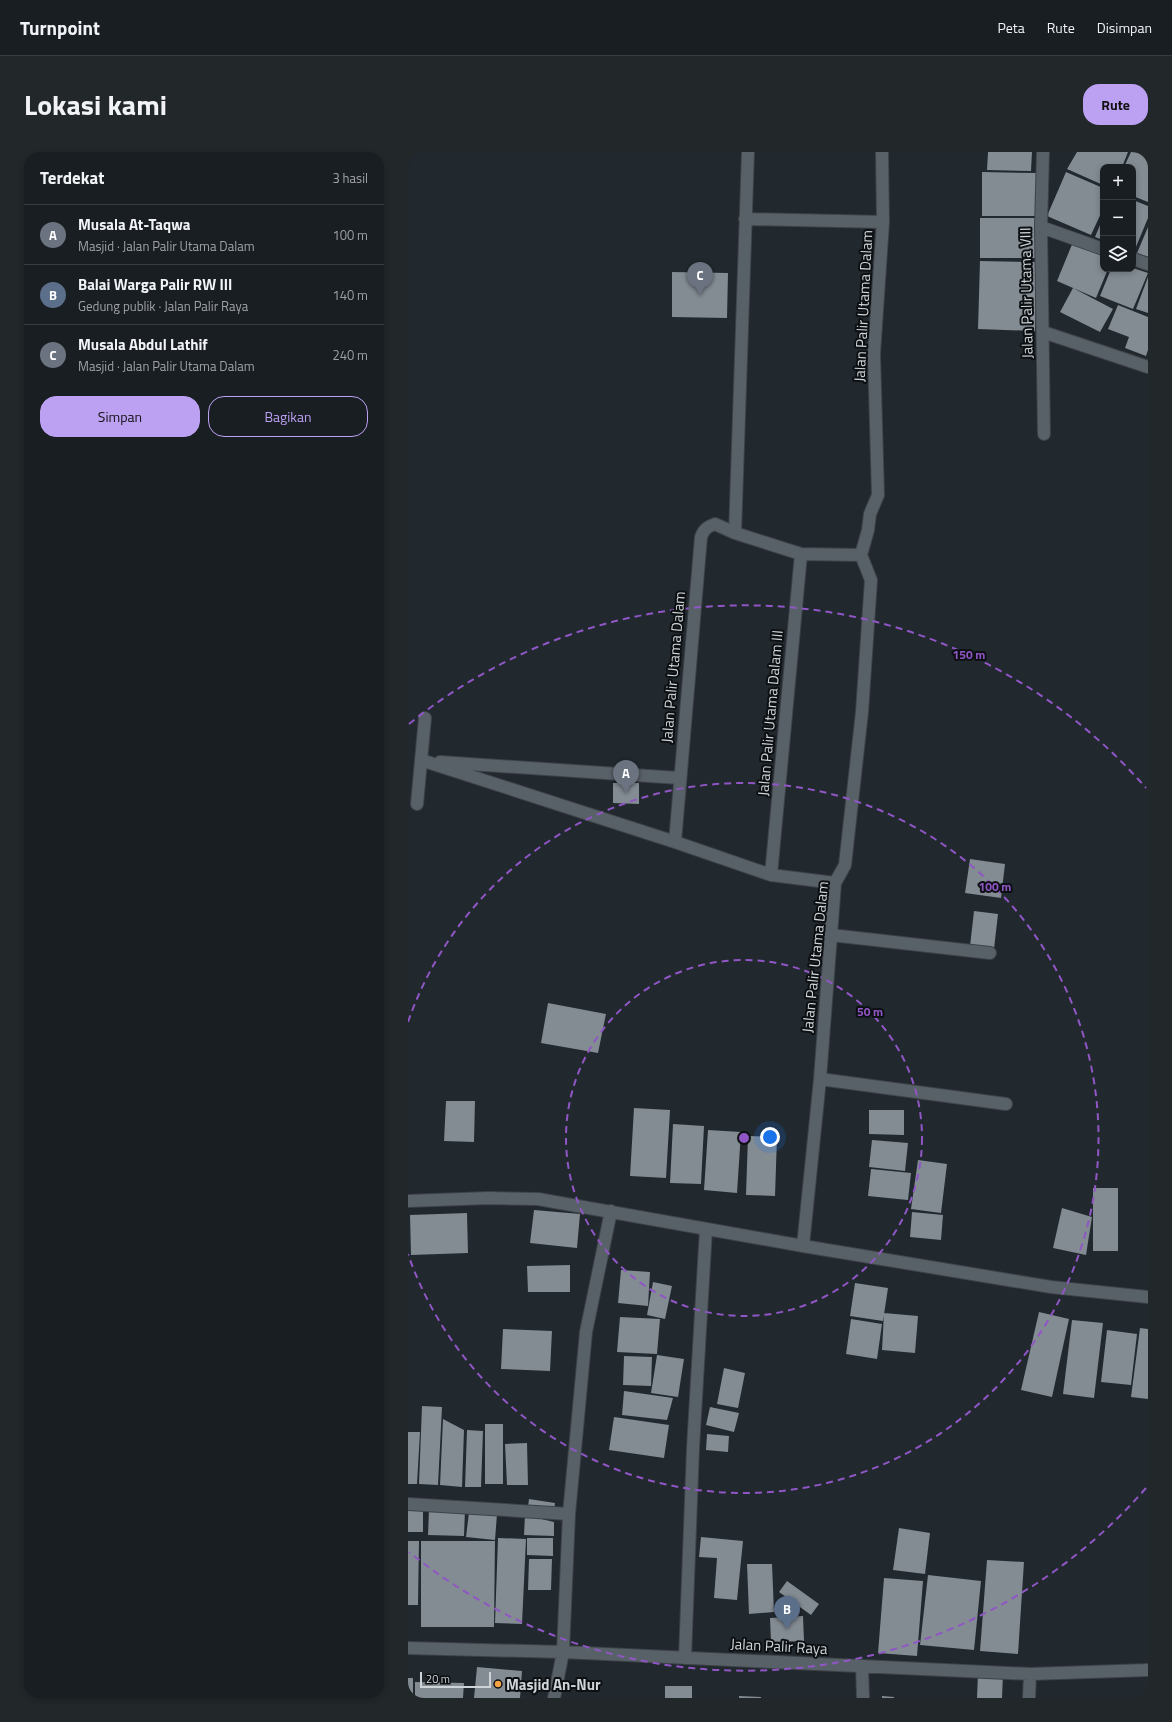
<!DOCTYPE html>
<html lang="id">
<head>
<meta charset="utf-8">
<style>
  :root { --surface:#191e22; --page:#22272a; --text:#f1f3f6; --muted:#9fa2a5; --line:#373c40; --accent:#bca0f2 }
  body { margin:0; font-family:"Titillium Web",sans-serif; background:var(--page); color:var(--text) }
  .controls { position:absolute; right:12px; top:12px; display:grid; overflow:hidden; border-radius:8px; box-shadow:0 2px 6px #0003 }
  .controls button { width:36px; height:36px; display:grid; place-items:center; padding:0; border:0; border-bottom:1px solid var(--line); background:var(--surface); color:var(--text); font:20px sans-serif }
  .scale { position:absolute; left:12px; bottom:10px; width:71px; box-sizing:border-box; padding-left:4px; border:2px solid #cfd4d8; border-top:0; font-size:11px; line-height:14px; white-space:nowrap; color:#cfd4d8; -webkit-text-stroke:3px #0d1013; paint-order:stroke }
  .you { position:absolute; left:362px; top:985px; width:14px; height:14px; margin:-10px; border:3px solid #fff; border-radius:50%; background:#1a73e8; box-shadow:0 0 0 6px #1a73e833 }
  .badge { display:grid; place-items:center; width:26px; height:26px; border-radius:50%; background:var(--accent); color:#fff; font-size:13px; font-weight:700 }
  .pin { position:absolute; translate:-50% -33px; filter:drop-shadow(0 1px 2px #0008) }
  .pin::after { content:''; position:absolute; top:21px; width:14px; height:12px; background:inherit; clip-path:polygon(0 0,100% 0,50% 100%) }
  .list { margin:0; padding:0; list-style:none }
  h2 { display:flex; justify-content:space-between; align-items:center; height:52px; margin:0; padding:0 16px; font-size:17px }
  h2 small { font-size:13px; font-weight:400; color:var(--muted) }
  .list li { display:grid; grid-template-columns:26px 1fr auto; gap:12px; align-items:center; box-sizing:border-box; height:60px; padding:0 16px; border-top:1px solid var(--line) }
  .list b { display:block; font-size:15px; white-space:nowrap }
  .list p { margin:0; font-size:13px; white-space:nowrap; color:var(--muted) }
  .list em { font-size:13px; font-style:normal; color:var(--muted) }
  .actions { display:flex; gap:8px; padding:12px 16px }
  .actions a { flex:1; padding:9px 0; border:1px solid var(--accent); border-radius:16px; text-align:center; font-size:14px; color:var(--accent) }
  .actions .main { background:var(--accent); color:#111 }
  .icon { flex:none; width:22px; height:22px; fill:none; stroke:currentColor; stroke-width:2; stroke-linecap:round; stroke-linejoin:round }
  .map { position:relative; flex:none; width:740px; height:1546px; overflow:hidden; border-radius:16px }
  header { display:flex; align-items:center; gap:24px; box-sizing:border-box; height:56px; padding:0 20px; background:var(--surface); border-bottom:1px solid var(--line) }
  header strong { font-size:19px }
  nav { display:flex; gap:22px; margin-inline-start:auto; font-size:14px }
  .intro { display:flex; align-items:center; justify-content:space-between; box-sizing:border-box; height:96px; padding:0 24px }
  h1 { margin:0; font-size:28px }
  .button { padding:10px 18px; border-radius:16px; background:var(--accent); color:#111; font-size:14px; font-weight:700 }
  main { display:flex; gap:24px; padding:0 24px }
  aside { flex:1; background:var(--surface); border-radius:16px; box-shadow:0 2px 6px #0003 }
  .map>svg:first-child { display:block }
  .building { fill:#838b93 }
  .lines { fill:none; stroke-linecap:round; stroke-linejoin:round }
  .minor-casing { stroke:#3e4348; stroke-width:14 }
  .minor { stroke:#596168; stroke-width:12 }
  .ring { fill:none; stroke:#9056c5; stroke-width:2; stroke-dasharray:7 5 }
  .poi-dot { fill:#f6a246; stroke:#0d1013; stroke-width:1.5 }
  .labels { text-anchor:middle; dominant-baseline:central; stroke-width:4; stroke-linejoin:round; paint-order:stroke }
  .street-label { font-size:15px; fill:#cfd4d8; stroke:#0d1013 }
  .poi-label { font-size:15px; font-weight:bold; fill:#cfd4d8; stroke:#0d1013; text-anchor:start }
  .centre { fill:#9056c5; stroke:#0d1013; stroke-width:2 }
  .ring-label { font-size:12px; text-anchor:middle; font-weight:bold; fill:#9056c5; stroke:#0d1013; stroke-width:4; stroke-linejoin:round; paint-order:stroke }
</style>
</head>
<body>
<header>
<strong>Turnpoint</strong>
<nav><a>Peta</a><a>Rute</a><a>Disimpan</a></nav>
</header>
<div class="intro"><h1>Lokasi kami</h1><a class="button">Rute</a></div>
<main>
<aside>
<h2>Terdekat<small>3 hasil</small></h2>
<ul class="list">
<li><span class="badge" style="background:#6b7280">A</span><div><b>Musala At-Taqwa</b><p>Masjid · Jalan Palir Utama Dalam</p></div><em>100 m</em></li>
<li><span class="badge" style="background:#5c6f8a">B</span><div><b>Balai Warga Palir RW III</b><p>Gedung publik · Jalan Palir Raya</p></div><em>140 m</em></li>
<li><span class="badge" style="background:#6b7280">C</span><div><b>Musala Abdul Lathif</b><p>Masjid · Jalan Palir Utama Dalam</p></div><em>240 m</em></li>
</ul>
<div class="actions"><a class="main">Simpan</a><a>Bagikan</a></div>
</aside>
<div class="map">
<svg width="740" height="1546" viewBox="0 0 740 1546">
  <rect width="100%" height="100%" fill="#21282e"/>
  <path class="building" d="M 580,0 L 624,0 L 623,19 L 579,18 Z
    M 669,0 L 720,0 L 714,15 L 695,15 L 695,33 L 659,17 Z
    M 723,0 L 740,1 L 740,50 L 725,44 L 725,15 L 716,15 Z
    M 574,20 L 628,21 L 628,64 L 574,64 Z
    M 658,20 L 695,36 L 695,57 L 683,83 L 639,64 Z
    M 725,48 L 740,54 L 740,66 L 725,102 Z
    M 572,66 L 628,66 L 628,106 L 572,106 Z
    M 695,66 L 695,88 L 687,85 Z
    M 740,75 L 740,105 L 729,101 Z
    M 665,90 L 695,103 L 695,117 L 700,117 L 688,146 L 649,129 Z
    M 572,109 L 629,110 L 627,179 L 570,177 Z
    M 725,116 L 740,121 L 725,157 L 692,144 L 703,117 L 725,117 Z
    M 264,120 L 320,121 L 319,166 L 264,165 Z
    M 740,125 L 740,161 L 728,157 Z
    M 665,136 L 705,157 L 692,180 L 652,160 Z
    M 710,153 L 740,165 L 740,198 L 738,204 L 717,196 L 721,185 L 700,177 Z
    M 205,631 L 231,631 L 231,652 L 205,651 Z
    M 562,707 L 597,712 L 593,746 L 557,741 Z
    M 566,759 L 590,762 L 586,797 L 562,794 Z
    M 140,851 L 198,862 L 190,901 L 133,891 Z
    M 38,949 L 67,949 L 66,990 L 36,989 Z
    M 226,956 L 262,958 L 258,1026 L 222,1024 Z
    M 461,958 L 496,958 L 496,983 L 461,982 Z
    M 265,972 L 296,974 L 293,1032 L 262,1031 Z
    M 300,978 L 333,980 L 329,1041 L 296,1038 Z
    M 340,984 L 369,985 L 367,1044 L 338,1043 Z
    M 464,988 L 500,991 L 497,1019 L 461,1015 Z
    M 510,1008 L 539,1012 L 533,1061 L 503,1057 Z
    M 463,1017 L 503,1021 L 500,1048 L 460,1044 Z
    M 685,1036 L 710,1036 L 710,1099 L 685,1099 Z
    M 654,1056 L 684,1065 L 678,1103 L 645,1096 Z
    M 126,1058 L 172,1062 L 169,1096 L 122,1091 Z
    M 504,1060 L 535,1063 L 533,1088 L 502,1085 Z
    M 59,1061 L 60,1101 L 3,1103 L 2,1063 Z
    M 162,1113 L 162,1140 L 120,1140 L 119,1114 Z
    M 213,1118 L 242,1120 L 240,1154 L 210,1151 Z
    M 245,1130 L 264,1134 L 257,1167 L 239,1163 Z
    M 447,1131 L 480,1136 L 475,1169 L 442,1164 Z
    M 631,1160 L 661,1167 L 644,1245 L 613,1238 Z
    M 476,1161 L 510,1164 L 507,1201 L 474,1198 Z
    M 212,1165 L 252,1167 L 249,1202 L 209,1200 Z
    M 443,1167 L 474,1172 L 469,1207 L 438,1202 Z
    M 664,1168 L 695,1171 L 686,1246 L 655,1242 Z
    M 732,1176 L 740,1177 L 740,1247 L 723,1245 Z
    M 95,1177 L 144,1179 L 142,1219 L 93,1217 Z
    M 699,1178 L 729,1182 L 723,1233 L 693,1230 Z
    M 249,1203 L 276,1207 L 270,1245 L 243,1241 Z
    M 216,1204 L 244,1205 L 243,1234 L 215,1233 Z
    M 316,1216 L 337,1221 L 330,1256 L 309,1252 Z
    M 216,1239 L 265,1246 L 259,1268 L 214,1263 Z
    M 14,1254 L 34,1255 L 30,1333 L 11,1332 Z
    M 302,1255 L 331,1261 L 326,1280 L 298,1273 Z
    M 206,1265 L 261,1273 L 256,1306 L 201,1298 Z
    M 35,1267 L 56,1278 L 54,1335 L 32,1333 Z
    M 77,1272 L 95,1272 L 95,1332 L 77,1332 Z
    M 59,1278 L 75,1279 L 73,1335 L 57,1335 Z
    M 0,1280 L 12,1280 L 9,1332 L 0,1332 Z
    M 299,1282 L 321,1284 L 320,1300 L 298,1298 Z
    M 119,1291 L 120,1333 L 99,1333 L 97,1292 Z
    M 121,1347 L 147,1351 L 146,1359 L 120,1355 Z
    M 0,1355 L 15,1355 L 15,1380 L 0,1380 Z
    M 21,1357 L 57,1358 L 56,1384 L 20,1383 Z
    M 61,1360 L 89,1362 L 87,1388 L 58,1385 Z
    M 117,1363 L 146,1370 L 146,1384 L 116,1383 Z
    M 491,1376 L 522,1381 L 517,1422 L 485,1418 Z
    M 293,1385 L 335,1389 L 329,1448 L 306,1446 L 309,1406 L 291,1405 Z
    M 90,1386 L 118,1387 L 114,1472 L 87,1471 Z
    M 119,1386 L 145,1386 L 145,1404 L 119,1403 Z
    M 0,1389 L 11,1389 L 10,1453 L 0,1453 Z
    M 13,1389 L 87,1389 L 86,1475 L 13,1475 Z
    M 121,1407 L 144,1407 L 143,1438 L 120,1438 Z
    M 579,1408 L 616,1410 L 610,1502 L 572,1499 Z
    M 339,1412 L 364,1412 L 366,1460 L 341,1462 Z
    M 520,1423 L 573,1429 L 566,1498 L 512,1493 Z
    M 476,1426 L 515,1429 L 509,1504 L 470,1501 Z
    M 379,1429 L 411,1452 L 403,1463 L 371,1440 Z
    M 395,1464 L 396,1489 L 363,1490 L 362,1466 Z
    M 69,1515 L 114,1519 L 112,1546 L 66,1546 Z
    M 570,1521 L 595,1522 L 594,1546 L 569,1546 Z
    M 0,1526 L 5,1526 L 5,1546 L 0,1546 Z
    M 7,1530 L 56,1531 L 55,1546 L 7,1546 Z
    M 257,1534 L 284,1534 L 284,1546 L 257,1546 Z
    M 331,1544 L 353,1545 L 353,1546 L 331,1546 Z
    M 474,1544 L 486,1545 L 486,1546 L 474,1546 Z"/>
  <g class="lines">
    <defs>
      <path id="minor" d="M 635,0 L 633,75 L 636,282
        M 337,67 L 475,70
        M 633,75 L 695,97
        M 725,107 L 740,112
        M 635,180 L 740,215
        M 327,381 L 340,0
        M 13,608 L 267,690 L 363,723 L 427,731
        M 32,610 L 271,626
        M 9,652 L 17,566
        M 267,690 L 293,385 C 296,377 299,375 307,372 L 327,381 L 393,402 L 453,403 L 460,378 L 462,362 L 470,343 L 466,202 L 475,70 L 474,0
        M 363,723 L 393,402
        M 423,783 L 582,801
        M 412,927 L 598,952
        M 0,1049 L 81,1046 L 130,1047 L 395,1094 L 643,1135 L 740,1145
        M 395,1094 L 412,927 L 427,731 L 437,713 L 454,560 L 463,428 L 453,403
        M 0,1352 L 161,1362
        M 0,1496 L 155,1500 L 622,1522 L 740,1518
        M 277,1506 L 285,1296 L 298,1077
        M 454,1514 L 455,1546
        M 146,1546 L 155,1500 L 161,1362 L 178,1180 L 203,1059
        M 621,1546 L 622,1522"/>
    </defs>
    <use href="#minor" class="minor-casing"/>
    <use href="#minor" class="minor"/>
  </g>
  <g class="ring">
    <circle cx="336" cy="986" r="178"/>
    <path d="M0 870A355 355 0 1 1 0 1102"/>
    <path d="M738 1336A533 533 0 0 1 1 1400M1 572A533 533 0 0 1 738 636"/>
  </g>
  <circle class="poi-dot" cx="90" cy="1532" r="4"/>
  <g class="labels">
    <g class="street-label">
      <text transform="translate(618 141) rotate(-91)">Jalan Palir Utama VIII</text>
      <text transform="translate(455 154) rotate(-87)">Jalan Palir Utama Dalam</text>
      <text transform="translate(265 515) rotate(-85)">Jalan Palir Utama Dalam</text>
      <text transform="translate(362 561) rotate(-85)">Jalan Palir Utama Dalam III</text>
      <text transform="translate(407 805) rotate(-84)">Jalan Palir Utama Dalam</text>
      <text transform="translate(371 1494) rotate(3)">Jalan Palir Raya</text>
    </g>
    <g class="poi-label">
      <text x="98" y="1532">Masjid An-Nur</text>
    </g>
  </g>
  <circle cx="336" cy="986" r="6" class="centre"/>
  <g class="ring-label">
    <text x="561" y="507">150 m</text>
    <text x="587" y="739">100 m</text>
    <text x="462" y="864">50 m</text>
  </g>
</svg>
<div class="controls">
<button>+</button>
<button>−</button>
<button><svg class="icon" aria-label="layers" viewBox="0 0 24 24"><path d="M12 4l9 5-9 5-9-5zM3 14l9 5 9-5"/></svg></button>
</div>
<div class="scale">20 m</div>
<div class="you"></div>
<div class="pin badge" style="left:218px;top:641px;background:#6b7280">A</div>
<div class="pin badge" style="left:379px;top:1477px;background:#5c6f8a">B</div>
<div class="pin badge" style="left:292px;top:143px;background:#6b7280">C</div>
</div>
</main>
</body>
</html>
